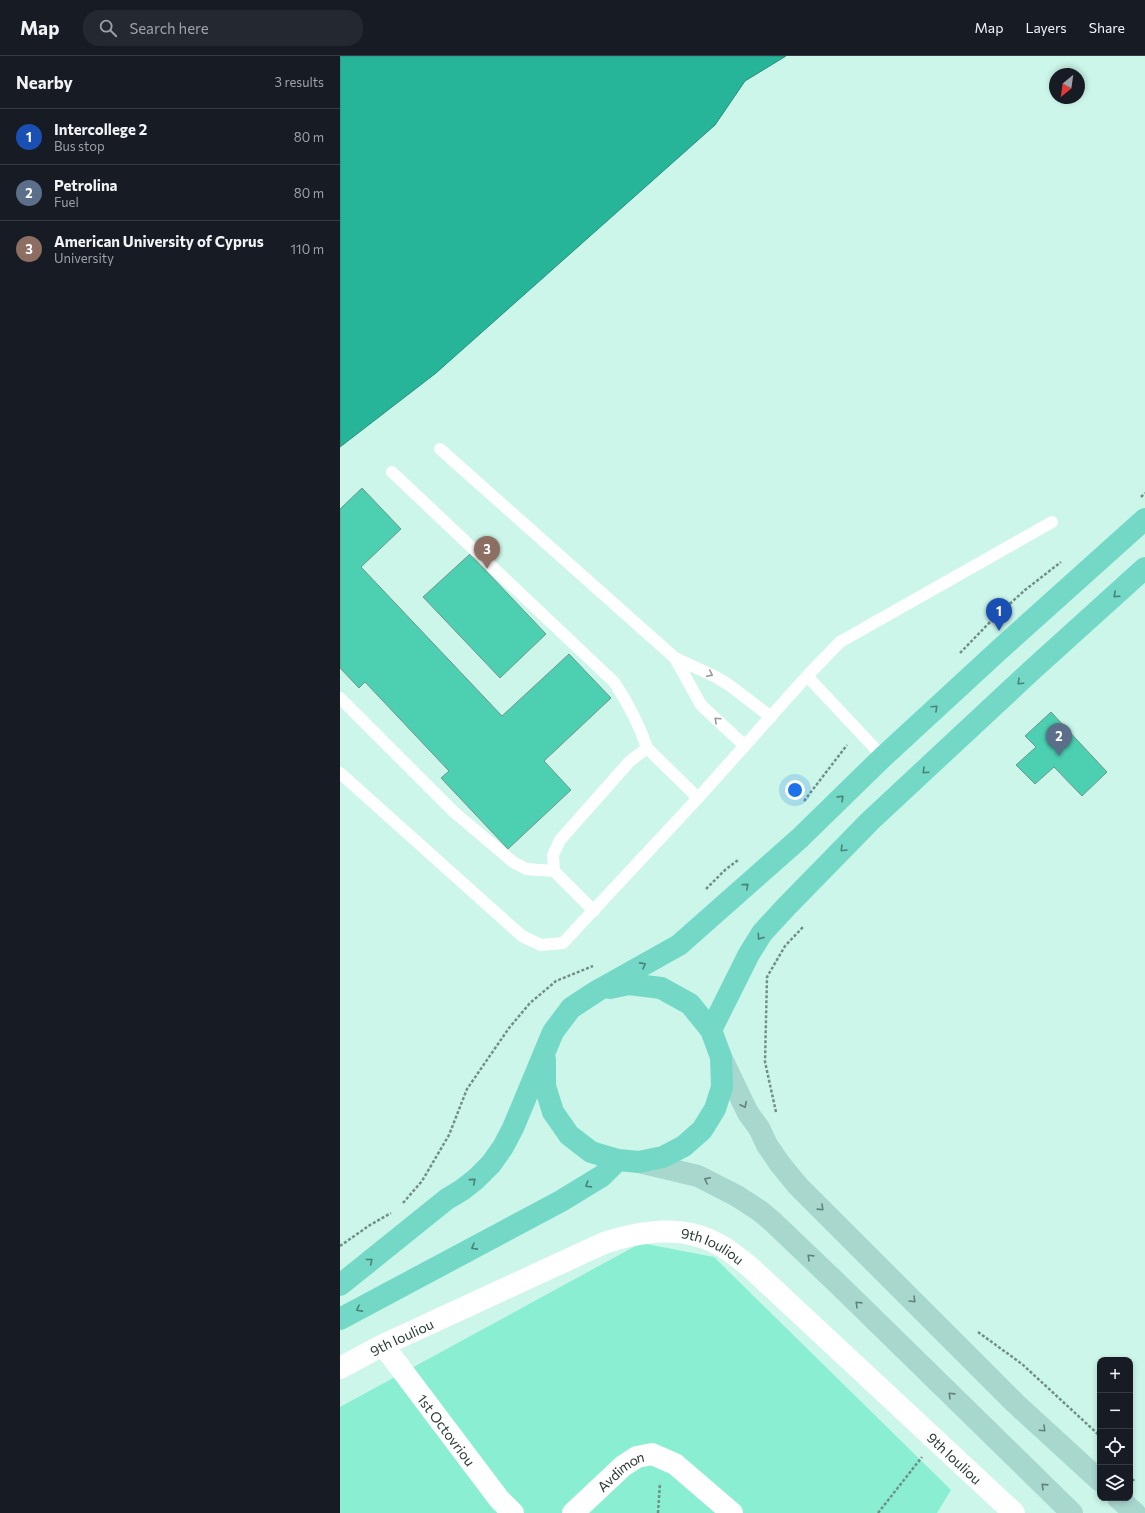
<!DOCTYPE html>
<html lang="en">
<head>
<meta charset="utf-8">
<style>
  :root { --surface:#171b24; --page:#242831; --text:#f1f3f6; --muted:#9ea1a6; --line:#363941; --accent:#a141a9 }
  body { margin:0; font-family:Commissioner,sans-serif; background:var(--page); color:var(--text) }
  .controls { position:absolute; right:12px; bottom:12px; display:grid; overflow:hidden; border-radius:8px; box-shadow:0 2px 6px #0003 }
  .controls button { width:36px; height:36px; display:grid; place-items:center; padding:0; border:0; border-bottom:1px solid var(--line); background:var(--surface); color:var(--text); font:20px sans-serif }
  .compass { position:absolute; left:709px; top:12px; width:36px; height:36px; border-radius:50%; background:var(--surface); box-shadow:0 2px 6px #0003; rotate:209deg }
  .you { position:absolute; left:455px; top:734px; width:14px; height:14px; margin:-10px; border:3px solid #fff; border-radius:50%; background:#1a73e8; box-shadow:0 0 0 6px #1a73e833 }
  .badge { display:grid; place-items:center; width:26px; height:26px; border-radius:50%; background:var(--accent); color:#fff; font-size:13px; font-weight:700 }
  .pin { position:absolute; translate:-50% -33px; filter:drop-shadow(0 1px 2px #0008) }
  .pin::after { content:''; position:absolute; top:21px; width:14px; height:12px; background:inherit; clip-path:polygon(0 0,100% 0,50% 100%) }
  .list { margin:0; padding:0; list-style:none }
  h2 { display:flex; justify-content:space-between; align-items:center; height:52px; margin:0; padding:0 16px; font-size:17px }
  h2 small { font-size:13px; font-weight:400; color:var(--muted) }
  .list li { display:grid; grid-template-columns:26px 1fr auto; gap:12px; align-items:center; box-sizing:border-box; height:56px; padding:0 16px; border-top:1px solid var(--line) }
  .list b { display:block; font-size:15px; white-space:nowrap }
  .list p { margin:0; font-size:13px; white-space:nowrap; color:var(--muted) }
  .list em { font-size:13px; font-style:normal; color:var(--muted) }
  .icon { flex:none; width:22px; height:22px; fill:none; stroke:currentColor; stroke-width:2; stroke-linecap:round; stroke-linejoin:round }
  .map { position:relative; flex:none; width:805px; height:1457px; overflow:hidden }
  header { display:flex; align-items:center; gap:24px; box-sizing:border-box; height:56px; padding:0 20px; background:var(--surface); border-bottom:1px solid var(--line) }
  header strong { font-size:19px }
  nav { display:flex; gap:22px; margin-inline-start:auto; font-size:14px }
  .search { width:280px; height:36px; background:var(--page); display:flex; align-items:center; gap:10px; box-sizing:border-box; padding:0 14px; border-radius:16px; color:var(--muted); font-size:15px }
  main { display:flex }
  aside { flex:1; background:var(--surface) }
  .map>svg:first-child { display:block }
  .green { fill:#8aeed3 }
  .water { fill:#26b598; stroke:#27907a }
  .building { fill:#4cd0b1; stroke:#6e978b }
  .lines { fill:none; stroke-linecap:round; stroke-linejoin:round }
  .path { stroke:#728f86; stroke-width:2.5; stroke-dasharray:3 2; stroke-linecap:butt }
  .service { stroke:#fff; stroke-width:12 }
  .minor { stroke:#fff; stroke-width:22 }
  .secondary { stroke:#a8d7ce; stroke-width:22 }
  .primary { stroke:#73d9c6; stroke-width:22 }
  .oneway { stroke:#4a8276 }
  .oneway2 { stroke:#949c9a }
  .oneway3 { stroke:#62817a }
  .labels { text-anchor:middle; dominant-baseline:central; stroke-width:3; stroke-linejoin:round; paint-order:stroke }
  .street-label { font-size:14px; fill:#293a35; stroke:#cbf6e9 }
</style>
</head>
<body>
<header>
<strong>Map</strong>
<div class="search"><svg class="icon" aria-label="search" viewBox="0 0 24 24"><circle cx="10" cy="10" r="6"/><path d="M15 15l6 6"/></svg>Search here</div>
<nav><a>Map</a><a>Layers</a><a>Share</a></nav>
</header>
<main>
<aside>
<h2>Nearby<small>3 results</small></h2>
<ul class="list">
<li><span class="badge" style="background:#1a4fb4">1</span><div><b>Intercollege 2</b><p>Bus stop</p></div><em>80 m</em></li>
<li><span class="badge" style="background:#5c6f8a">2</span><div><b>Petrolina</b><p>Fuel</p></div><em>80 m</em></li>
<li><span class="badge" style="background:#8d6e63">3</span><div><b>American University of Cyprus</b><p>University</p></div><em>110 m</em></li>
</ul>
</aside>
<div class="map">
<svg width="805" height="1457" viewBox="0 0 805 1457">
  <rect width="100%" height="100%" fill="#cbf6e9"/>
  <path class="green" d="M 301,1187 L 374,1201 L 611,1434 L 597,1457 L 0,1457 L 0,1351 Z"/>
  <path class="water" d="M 0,0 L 446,0 L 405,25 L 375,69 L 96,317 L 0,391 Z"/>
  <path class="building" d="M 22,432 L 61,473 L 21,511 L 162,660 L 229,598 L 271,642 L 204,705 L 231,734 L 168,793 L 101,722 L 109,715 L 25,626 L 19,632 L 0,612 L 0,453 Z
    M 130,498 L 206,578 L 160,622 L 83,541 Z
    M 711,656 L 767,716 L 742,740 L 714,711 L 695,728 L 676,709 L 696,691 L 685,680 Z"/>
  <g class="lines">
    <path class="path" d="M 801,441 L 805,437
      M 620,597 L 653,563 L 685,534 L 721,506
      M 464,745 L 507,689
      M 366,833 L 385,814 L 398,804
      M 436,1056 L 425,1006 L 427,921 L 445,890 L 464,870
      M 63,1147 L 82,1125 L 109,1079 L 127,1033 L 169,972 L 190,947 L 216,925 L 253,910
      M 0,1190 L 30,1169 L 51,1157
      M 638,1276 L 682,1308 L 760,1380
      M 790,1419 L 794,1425
      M 318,1457 L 320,1427
      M 538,1457 L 582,1401"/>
    <path class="service" d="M 100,393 L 335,602 L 374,620 L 389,629 L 431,661
      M 52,416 L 274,626 C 288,647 299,668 307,692 L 290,705 L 220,784 L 213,799 L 214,815 L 254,855
      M 335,602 L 361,649 L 405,690
      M 467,620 L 543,701
      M 0,642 L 114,756 L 173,806 L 186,813 L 214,815
      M 307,692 L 358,742
      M 0,717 L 182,880 L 201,889 L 223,887 L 358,742 L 467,620 L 500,586 L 712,466"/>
    <g class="minor">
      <path id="s1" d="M 43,1289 L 159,1443 L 173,1457"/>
      <path id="s2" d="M 0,1312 L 43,1289 L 264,1187 C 301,1175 342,1168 378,1188 C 390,1194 401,1204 411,1212 L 674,1457"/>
      <path id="s3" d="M 233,1457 L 283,1410 L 297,1401 L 312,1398 L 335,1408 L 392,1457"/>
    </g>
    <path class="secondary" d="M 381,1001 L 408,1057 L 419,1072 L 427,1089 L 440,1108 L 458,1130 L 675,1347 L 760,1425
      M 299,1106 L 358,1120 L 397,1140 L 420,1155 L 433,1166 L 498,1228 L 732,1457
      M 778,1442 L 795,1457"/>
    <path class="primary" d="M 371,974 L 409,898 L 422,877 L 446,851 L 530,765 L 691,615 L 805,512
      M 205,1004 L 205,1030 L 213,1056 L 229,1079 L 251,1096 L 278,1104 L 299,1106 L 323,1101 L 344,1090 L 362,1074 L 375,1053 L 382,1031 L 381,1001 L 371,974 L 350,948 L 321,932 L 289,928 L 270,932
      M 0,1229 L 107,1143 L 122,1134 L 136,1123 L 151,1108 L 163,1091 L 173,1072 L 213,976 L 231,952 L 257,935 L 339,889 L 460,782 L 543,701 L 658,595 L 805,463
      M 0,1263 L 221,1145 L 262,1120 L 278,1104"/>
  </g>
  <defs><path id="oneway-chevron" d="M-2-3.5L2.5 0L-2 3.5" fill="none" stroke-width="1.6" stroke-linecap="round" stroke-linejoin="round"/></defs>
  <g class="oneway">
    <use href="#oneway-chevron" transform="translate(776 539) rotate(138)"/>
    <use href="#oneway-chevron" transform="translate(680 626) rotate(137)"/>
    <use href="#oneway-chevron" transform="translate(595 652) rotate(-43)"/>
    <use href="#oneway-chevron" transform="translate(585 715) rotate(137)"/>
    <use href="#oneway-chevron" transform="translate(501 742) rotate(-44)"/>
    <use href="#oneway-chevron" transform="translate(503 793) rotate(135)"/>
    <use href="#oneway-chevron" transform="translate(406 830) rotate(-41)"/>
    <use href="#oneway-chevron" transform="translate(420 881) rotate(125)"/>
    <use href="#oneway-chevron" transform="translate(303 909) rotate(-29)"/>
    <use href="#oneway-chevron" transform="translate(133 1125) rotate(-40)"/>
    <use href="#oneway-chevron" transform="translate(248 1129) rotate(148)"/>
    <use href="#oneway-chevron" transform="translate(134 1191) rotate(152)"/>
    <use href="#oneway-chevron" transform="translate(30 1205) rotate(-39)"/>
    <use href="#oneway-chevron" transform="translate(19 1253) rotate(152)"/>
  </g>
  <g class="oneway2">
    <use href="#oneway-chevron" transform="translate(370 618) rotate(26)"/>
    <use href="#oneway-chevron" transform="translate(377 664) rotate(-137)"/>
  </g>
  <g class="oneway3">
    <use href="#oneway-chevron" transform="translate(404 1049) rotate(64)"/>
    <use href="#oneway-chevron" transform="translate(367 1124) rotate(-154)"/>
    <use href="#oneway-chevron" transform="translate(481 1152) rotate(44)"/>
    <use href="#oneway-chevron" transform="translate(470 1201) rotate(-136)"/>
    <use href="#oneway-chevron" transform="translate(573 1244) rotate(45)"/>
    <use href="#oneway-chevron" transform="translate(518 1248) rotate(-136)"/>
    <use href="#oneway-chevron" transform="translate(611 1339) rotate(-136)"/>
    <use href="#oneway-chevron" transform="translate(703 1373) rotate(43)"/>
    <use href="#oneway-chevron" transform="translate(704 1430) rotate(-136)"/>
  </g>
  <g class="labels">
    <g class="street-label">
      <text stroke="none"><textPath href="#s2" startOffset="405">9th Iouliou</textPath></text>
      <text stroke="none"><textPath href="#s2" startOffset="69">9th Iouliou</textPath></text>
      <text stroke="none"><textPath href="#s1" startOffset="106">1st Octovriou</textPath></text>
      <text stroke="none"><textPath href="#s2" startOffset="729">9th Iouliou</textPath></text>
      <text stroke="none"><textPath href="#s3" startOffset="64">Avdimon</textPath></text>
    </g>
  </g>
</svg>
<div class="controls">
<button>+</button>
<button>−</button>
<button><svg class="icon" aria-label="locate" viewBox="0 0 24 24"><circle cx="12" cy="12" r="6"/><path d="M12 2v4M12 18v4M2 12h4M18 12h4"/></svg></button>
<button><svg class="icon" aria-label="layers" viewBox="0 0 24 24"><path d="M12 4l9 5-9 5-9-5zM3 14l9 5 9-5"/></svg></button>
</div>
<svg class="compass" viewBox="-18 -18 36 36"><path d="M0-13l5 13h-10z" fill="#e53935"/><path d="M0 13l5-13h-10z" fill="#9ea1a6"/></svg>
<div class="you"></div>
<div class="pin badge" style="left:659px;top:575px;background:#1a4fb4">1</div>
<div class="pin badge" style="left:719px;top:700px;background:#5c6f8a">2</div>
<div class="pin badge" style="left:147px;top:513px;background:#8d6e63">3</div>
</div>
</main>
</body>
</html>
